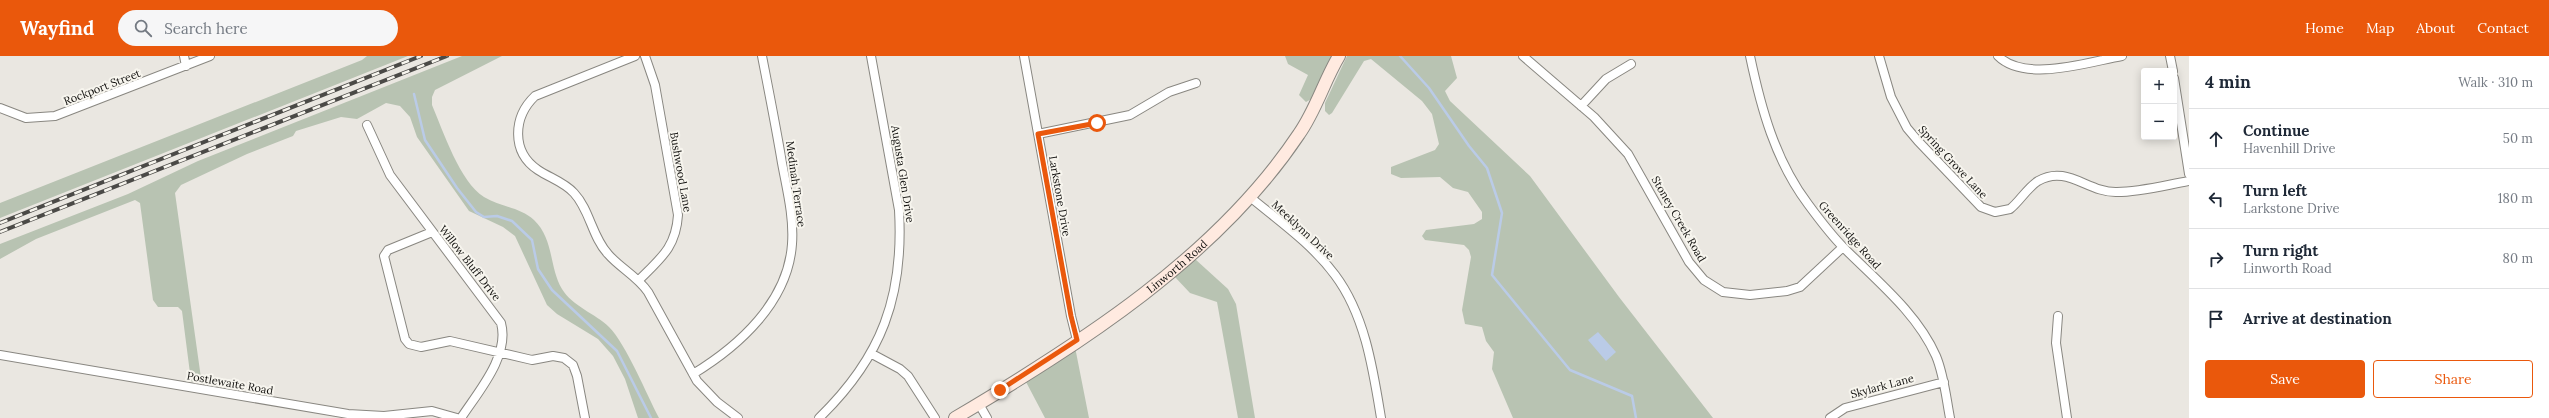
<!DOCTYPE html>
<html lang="en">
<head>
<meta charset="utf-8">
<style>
  :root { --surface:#fff; --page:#f6f6f7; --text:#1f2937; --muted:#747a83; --line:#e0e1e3; --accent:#ea580c }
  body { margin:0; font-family:Lora,serif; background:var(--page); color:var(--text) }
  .controls { position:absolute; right:12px; top:12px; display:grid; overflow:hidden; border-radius:4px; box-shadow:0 2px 10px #0003 }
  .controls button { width:36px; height:36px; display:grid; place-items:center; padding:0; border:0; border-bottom:1px solid var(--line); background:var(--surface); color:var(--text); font:20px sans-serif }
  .stop { position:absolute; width:12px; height:12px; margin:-9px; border:3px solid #ea580c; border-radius:50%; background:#fff }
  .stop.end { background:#ea580c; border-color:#fff; box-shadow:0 1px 4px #0008 }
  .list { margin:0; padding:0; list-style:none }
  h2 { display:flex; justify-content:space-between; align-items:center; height:52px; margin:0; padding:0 16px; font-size:17px }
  h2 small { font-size:13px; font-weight:400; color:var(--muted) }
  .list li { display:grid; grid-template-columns:26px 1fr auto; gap:12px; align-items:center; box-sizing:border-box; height:60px; padding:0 16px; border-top:1px solid var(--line) }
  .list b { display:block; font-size:15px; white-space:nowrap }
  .list p { margin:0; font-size:13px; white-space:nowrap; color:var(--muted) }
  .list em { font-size:13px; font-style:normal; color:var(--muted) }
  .actions { display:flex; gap:8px; padding:12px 16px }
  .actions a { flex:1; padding:9px 0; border:1px solid var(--accent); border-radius:4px; text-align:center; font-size:14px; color:var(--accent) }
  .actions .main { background:var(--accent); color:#fff }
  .icon { flex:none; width:22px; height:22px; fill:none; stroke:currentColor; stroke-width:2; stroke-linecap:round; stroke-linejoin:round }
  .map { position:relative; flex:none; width:2189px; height:362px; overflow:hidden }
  header { display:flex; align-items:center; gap:24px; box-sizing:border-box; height:56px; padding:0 20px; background:var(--accent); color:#fff }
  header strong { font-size:19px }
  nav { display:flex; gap:22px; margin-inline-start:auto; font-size:14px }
  .search { width:280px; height:36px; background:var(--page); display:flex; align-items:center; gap:10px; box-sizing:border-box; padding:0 14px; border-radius:22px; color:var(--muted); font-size:15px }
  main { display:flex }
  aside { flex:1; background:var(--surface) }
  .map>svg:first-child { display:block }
  .green { fill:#b8c3b2 }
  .water { fill:#bacbe7 }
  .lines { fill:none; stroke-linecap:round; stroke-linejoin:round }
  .stream { stroke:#bacbe7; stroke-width:2.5 }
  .street-casing { stroke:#898781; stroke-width:10 }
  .secondary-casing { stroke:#898781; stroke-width:14 }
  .street { stroke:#fff; stroke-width:8 }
  .secondary { stroke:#ffeae0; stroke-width:12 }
  .rail-casing { stroke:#4b4a47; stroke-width:4 }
  .rail { stroke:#f7f5ee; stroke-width:2.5; stroke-dasharray:8; stroke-linecap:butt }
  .route { stroke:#ea580c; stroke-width:5 }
  .labels { text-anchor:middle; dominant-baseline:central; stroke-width:4; stroke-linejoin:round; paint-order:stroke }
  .street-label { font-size:11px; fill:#11100e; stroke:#f7f5ee }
</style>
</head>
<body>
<header>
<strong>Wayfind</strong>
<div class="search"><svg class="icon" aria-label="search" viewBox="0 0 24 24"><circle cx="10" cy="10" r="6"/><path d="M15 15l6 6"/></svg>Search here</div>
<nav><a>Home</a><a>Map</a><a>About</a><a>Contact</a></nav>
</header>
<main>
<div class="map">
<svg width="2189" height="362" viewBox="0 0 2189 362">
  <rect width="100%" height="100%" fill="#eae7e1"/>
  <path class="green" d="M 367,0 L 408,0 L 0,162 L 0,147 L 362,4 Z
    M 462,0 L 502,0 L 435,34 L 432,41 L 432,49 C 443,75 460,126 484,141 C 500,151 520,151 534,164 C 554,183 549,211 562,233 C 572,250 596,258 609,271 C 626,288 647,339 659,362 L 638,362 L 625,323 L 613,300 L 598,283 L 557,258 L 547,249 L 515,180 L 503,171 L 469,155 L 417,81 L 410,61 L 400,50 L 386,47 L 357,63 L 341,61 L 296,75 L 293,80 L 247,98 L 181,129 L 175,137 L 201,322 L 195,327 L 191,325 L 182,255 L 178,251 L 158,251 L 153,244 L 140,147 L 135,144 L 36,183 L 0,203 L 0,188 L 128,138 L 198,105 Z
    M 1285,0 L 1332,0 L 1313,42 L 1306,46 L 1299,39 L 1308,19 L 1288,8 Z
    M 1347,0 L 1451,0 L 1457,22 L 1445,35 L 1450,45 L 1530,120 L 1619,241 L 1713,362 L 1513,362 L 1492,313 L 1494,296 L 1486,285 L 1482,271 L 1465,268 L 1462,254 L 1471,201 L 1469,194 L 1464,189 L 1425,184 L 1422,180 L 1426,174 L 1474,168 L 1482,163 L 1482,156 L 1468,136 L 1453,132 L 1440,121 L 1401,122 L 1391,118 L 1391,111 L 1435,94 L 1439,88 L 1432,58 L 1422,45 L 1371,3 L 1364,5 L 1332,57 L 1329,59 L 1325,55 L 1325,47 Z
    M 1195,203 L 1228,233 L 1236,248 L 1255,362 L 1238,362 L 1217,246 L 1190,237 L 1174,220 Z
    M 1075,291 L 1089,362 L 1045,362 L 1025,324 Z"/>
  <path class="water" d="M 1598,276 L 1616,296 L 1606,305 L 1588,284 Z"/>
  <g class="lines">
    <path class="stream" d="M 1400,0 L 1429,32 L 1469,90 L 1487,112 L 1502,157 L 1492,219 L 1570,314 L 1632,340 L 1636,362
      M 414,38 L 425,84 L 457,132 L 476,156 L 484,161 L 497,160 L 512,165 L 532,184 L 538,213 L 552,234 L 617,295 L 651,362"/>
    <defs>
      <path id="street" d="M 184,0 L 186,10
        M 635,0 L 535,40 C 513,61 511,96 538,114 C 550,122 564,126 574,137 C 590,154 592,181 608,198 C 620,212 637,220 648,236 L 697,325 L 717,346 L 738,362
        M 1024,0 L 1071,260 L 1077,284
        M 1523,0 L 1594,61 L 1628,98 L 1689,206 L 1704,224 L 1723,236 L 1750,239 L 1787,235 L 1800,231 L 1843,191
        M 1750,0 C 1761,52 1775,104 1808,148 C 1819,163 1831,179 1844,192 C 1877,225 1917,257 1936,300 C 1944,319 1946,341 1950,362
        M 1879,0 L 1891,41 L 1907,72 L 1918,85 L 1981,151 L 1995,156 L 2010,153 C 2020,145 2027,132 2038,125 C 2067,108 2088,137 2117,136 C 2140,136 2166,129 2189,125
        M 1998,0 C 2025,27 2088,6 2122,0
        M 2170,0 L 2173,15
        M 2174,22 L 2189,118
        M 1581,50 L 1606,23 L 1631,8
        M 0,52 L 26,62 L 55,60 L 210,0
        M 367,69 L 390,119 L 501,267 C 510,300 478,336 461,362
        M 1038,78 L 1130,59 L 1169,36 L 1196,27
        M 1250,141 C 1279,165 1312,188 1335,219 C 1365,259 1373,313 1381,362
        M 432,176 L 388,194 L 384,200 L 405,283 L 409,288 L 421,291 L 450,285 L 532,304 L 553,300 L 564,302 L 573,309 L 577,320 L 585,362
        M 639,224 C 661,202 676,191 678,159 L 655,29 L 645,0
        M 2058,260 L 2056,287 L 2067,362
        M 872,298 L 900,313 L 908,320 L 935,362
        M 0,299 L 348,358 L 384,360 L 432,355 L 457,362
        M 693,318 C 739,290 788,246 792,188 C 794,161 787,134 782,107 C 776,71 769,36 762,0
        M 979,348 L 987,362
        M 819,362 C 882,301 904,240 899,154 L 871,0
        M 1830,362 L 1845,352 L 1944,326"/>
      <g id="secondary">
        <path id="s1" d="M 955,362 C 1080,288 1217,201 1299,78 C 1316,54 1324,25 1339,0"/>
      </g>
    </defs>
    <use href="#street" class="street-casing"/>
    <use href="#secondary" class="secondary-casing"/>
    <use href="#street" class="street"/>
    <use href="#secondary" class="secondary"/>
    <defs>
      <path id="rail" d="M 0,167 L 421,0
        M 0,176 L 447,0"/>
    </defs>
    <use href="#rail" class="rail-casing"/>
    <use href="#rail" class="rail"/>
  </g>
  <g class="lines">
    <path class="route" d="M 1000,334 L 1077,284 L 1071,260 L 1038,78 L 1097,67"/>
  </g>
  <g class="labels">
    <g class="street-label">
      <text transform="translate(102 31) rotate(-21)">Rockport Street</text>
      <text transform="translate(1953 106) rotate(47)">Spring Grove Lane</text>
      <text transform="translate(681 116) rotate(80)">Bushwood Lane</text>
      <text transform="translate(903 118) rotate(81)">Augusta Glen Drive</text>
      <text transform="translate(796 128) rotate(82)">Medinah Terrace</text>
      <text transform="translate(1060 140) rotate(80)">Larkstone Drive</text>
      <text transform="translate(1679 163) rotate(60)">Stoney Creek Road</text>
      <text transform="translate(1303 174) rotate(43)">Meeklynn Drive</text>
      <text transform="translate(1850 179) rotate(48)">Greenridge Road</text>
      <text transform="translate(470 207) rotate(52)">Willow Bluff Drive</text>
      <text stroke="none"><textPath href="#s1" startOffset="269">Linworth Road</textPath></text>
      <text transform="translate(230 327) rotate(10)">Postlewaite Road</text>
      <text transform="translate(1882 330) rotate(-15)">Skylark Lane</text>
    </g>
  </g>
</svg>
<div class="controls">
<button>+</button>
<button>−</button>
</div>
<div class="stop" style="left:1097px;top:67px"></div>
<div class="stop end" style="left:1000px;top:334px"></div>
</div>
<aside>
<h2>4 min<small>Walk · 310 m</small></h2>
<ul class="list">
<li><svg class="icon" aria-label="ahead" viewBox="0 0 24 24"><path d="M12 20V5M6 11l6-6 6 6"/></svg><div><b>Continue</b><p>Havenhill Drive</p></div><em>50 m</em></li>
<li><svg class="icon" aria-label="left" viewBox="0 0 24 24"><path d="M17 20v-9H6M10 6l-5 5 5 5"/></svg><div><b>Turn left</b><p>Larkstone Drive</p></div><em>180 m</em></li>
<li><svg class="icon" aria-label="right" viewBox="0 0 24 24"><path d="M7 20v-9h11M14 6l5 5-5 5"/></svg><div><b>Turn right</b><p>Linworth Road</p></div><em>80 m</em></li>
<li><svg class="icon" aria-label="arrive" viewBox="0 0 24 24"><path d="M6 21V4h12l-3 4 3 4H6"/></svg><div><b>Arrive at destination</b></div></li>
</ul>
<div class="actions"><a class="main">Save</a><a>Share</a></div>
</aside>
</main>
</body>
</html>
